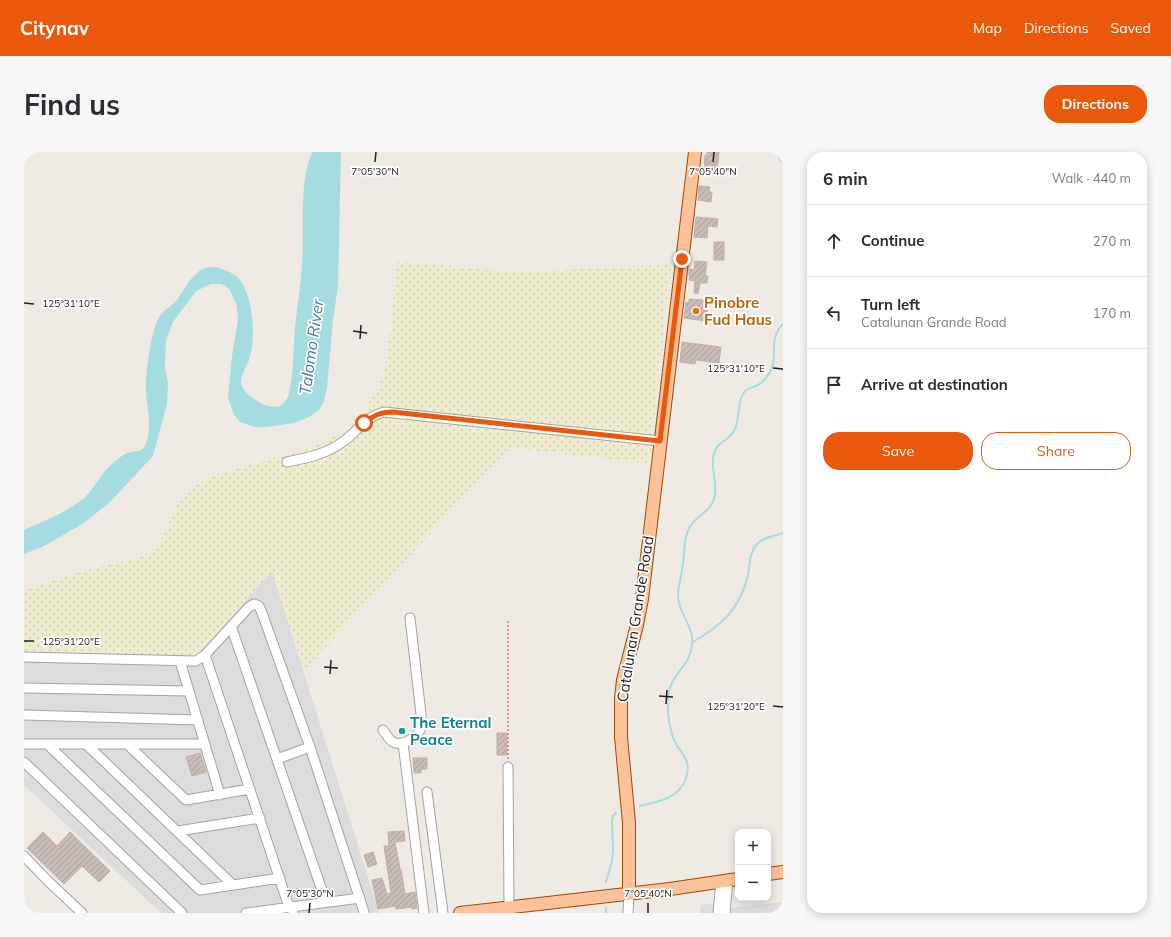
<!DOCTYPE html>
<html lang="en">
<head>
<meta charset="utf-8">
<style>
  :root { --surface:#fff; --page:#f7f7f7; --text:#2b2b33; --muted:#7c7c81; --line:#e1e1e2; --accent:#ea580c }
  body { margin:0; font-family:Mulish,sans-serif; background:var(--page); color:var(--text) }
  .controls { position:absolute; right:12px; bottom:12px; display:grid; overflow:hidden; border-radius:8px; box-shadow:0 2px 10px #0003 }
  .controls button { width:36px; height:36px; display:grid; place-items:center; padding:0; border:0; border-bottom:1px solid var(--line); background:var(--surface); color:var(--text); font:20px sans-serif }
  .stop { position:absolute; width:12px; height:12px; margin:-9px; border:3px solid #ea580c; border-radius:50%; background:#fff }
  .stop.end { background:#ea580c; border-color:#fff; box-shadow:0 1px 4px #0008 }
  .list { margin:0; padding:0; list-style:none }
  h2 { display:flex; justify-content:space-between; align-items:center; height:52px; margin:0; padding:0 16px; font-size:17px }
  h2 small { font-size:13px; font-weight:400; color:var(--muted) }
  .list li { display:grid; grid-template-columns:26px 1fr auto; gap:12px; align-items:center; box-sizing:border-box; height:72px; padding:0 16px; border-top:1px solid var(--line) }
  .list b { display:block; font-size:15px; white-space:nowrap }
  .list p { margin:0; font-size:13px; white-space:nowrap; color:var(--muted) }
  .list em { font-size:13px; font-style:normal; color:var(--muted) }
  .actions { display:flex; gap:8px; padding:12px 16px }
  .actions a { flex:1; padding:9px 0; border:1px solid var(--accent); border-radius:16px; text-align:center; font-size:14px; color:var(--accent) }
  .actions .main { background:var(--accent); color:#fff }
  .icon { flex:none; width:22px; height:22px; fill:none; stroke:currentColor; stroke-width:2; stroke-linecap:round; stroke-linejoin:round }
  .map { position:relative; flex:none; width:759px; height:761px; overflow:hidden; border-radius:16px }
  header { display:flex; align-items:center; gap:24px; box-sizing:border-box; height:56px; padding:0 20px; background:var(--accent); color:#fff }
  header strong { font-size:19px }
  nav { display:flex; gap:22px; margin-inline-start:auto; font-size:14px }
  .intro { display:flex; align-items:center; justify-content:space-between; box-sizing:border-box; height:96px; padding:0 24px }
  h1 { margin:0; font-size:28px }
  .button { padding:10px 18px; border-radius:16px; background:var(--accent); color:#fff; font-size:14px; font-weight:700 }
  main { display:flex; gap:24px; padding:0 24px }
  aside { flex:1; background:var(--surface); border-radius:16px; box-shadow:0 2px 10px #0003 }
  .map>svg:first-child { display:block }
  .residential { fill:#dddcdc }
  .farmland { fill:url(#farmland-dots) }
  .water { fill:#a4dcdf }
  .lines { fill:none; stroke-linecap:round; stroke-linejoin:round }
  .stream { stroke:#a4dcdf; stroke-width:2 }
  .building { fill:url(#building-hatch); stroke:#c2aea6 }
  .minor-casing { stroke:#a3a3a3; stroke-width:11 }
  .major-casing { stroke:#994b00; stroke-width:14 }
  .path { stroke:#fe6873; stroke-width:1.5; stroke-dasharray:2 2; stroke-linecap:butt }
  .minor { stroke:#fff; stroke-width:9 }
  .major { stroke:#fec29b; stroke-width:12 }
  .route { stroke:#ea580c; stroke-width:5 }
  .ticks { fill:none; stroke:#1f1f1f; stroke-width:1.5 }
  .food-dot { fill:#e8710a; stroke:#fff; stroke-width:1.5 }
  .culture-dot { fill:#0f9aa8; stroke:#fff; stroke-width:1.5 }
  .labels { text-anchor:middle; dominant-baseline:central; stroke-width:3.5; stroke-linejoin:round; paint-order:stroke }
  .food-label { font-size:15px; font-weight:bold; fill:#c56008; stroke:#fff; text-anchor:start }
  .street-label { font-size:15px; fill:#1f1f1f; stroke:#fff }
  .culture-label { font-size:15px; font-weight:bold; fill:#0d838f; stroke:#fff; text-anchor:start }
  .water-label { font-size:16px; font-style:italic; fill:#407d9a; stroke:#fff }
  .ticks-label { font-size:10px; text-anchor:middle; fill:#1f1f1f; stroke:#fff; stroke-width:3.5; stroke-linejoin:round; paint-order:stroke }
</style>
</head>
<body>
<header>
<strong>Citynav</strong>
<nav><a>Map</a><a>Directions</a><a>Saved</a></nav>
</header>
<div class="intro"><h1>Find us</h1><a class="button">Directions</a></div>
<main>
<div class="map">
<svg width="759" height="761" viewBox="0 0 759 761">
  <defs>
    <pattern id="farmland-dots" width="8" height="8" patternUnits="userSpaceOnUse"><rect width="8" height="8" fill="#efeccf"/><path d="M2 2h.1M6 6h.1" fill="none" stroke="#cccab1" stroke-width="1.8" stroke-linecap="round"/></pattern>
    <pattern id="building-hatch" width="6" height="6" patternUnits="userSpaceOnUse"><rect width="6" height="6" fill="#c8bbb8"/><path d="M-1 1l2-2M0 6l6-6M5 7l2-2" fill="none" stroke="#aba09e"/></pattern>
  </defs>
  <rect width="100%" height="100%" fill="#f0eae5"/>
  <path class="residential" d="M 248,419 L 355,761 L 137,761 L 0,633 L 0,501 L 171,505 Z
    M 706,749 L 705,756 L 759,750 L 759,761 L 676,761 L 677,753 Z"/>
  <path class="farmland" d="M 374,109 L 489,120 L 647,113 L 625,311 L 485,296 L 280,518 L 248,419 L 171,505 L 0,501 L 0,439 L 47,423 L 85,412 L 110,408 L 130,398 L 138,387 L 154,351 L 168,336 L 188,324 L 291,294 L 316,281 L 336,264 L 354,238 L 362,213 Z"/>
  <path class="water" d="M 288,0 L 317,0 L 314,134 L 309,168 L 303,236 L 300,249 L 295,258 L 285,265 L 270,271 L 243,275 L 231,275 L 216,270 L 210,263 L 204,246 L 208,204 L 214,167 L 213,154 L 206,138 L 202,134 L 197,132 L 187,132 L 172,139 L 149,170 L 142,188 L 141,215 L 144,232 L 143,252 L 129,304 L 86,350 L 60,371 L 20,394 L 0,402 L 0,378 C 17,370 51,357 63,343 C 72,334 78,320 88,312 C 92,309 97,304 101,302 C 112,297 119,303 123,288 C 128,272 123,256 122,240 C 121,223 127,179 135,165 C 139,158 148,154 153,148 C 162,136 171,113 190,115 C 198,116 210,121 215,127 C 229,143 232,185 226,205 C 224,213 216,223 217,231 C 219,244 244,258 256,254 C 261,251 264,246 265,241 C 270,220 269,197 271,176 C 273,155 277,134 278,112 C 281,75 274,35 288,0 Z"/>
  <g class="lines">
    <path class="stream" d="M 752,0 L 759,12
      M 669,490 C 698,473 716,457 724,423 C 726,412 725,400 734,391 C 741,384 750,385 759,381
      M 616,654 C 634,650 656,646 662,626 C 668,607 657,603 650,588 C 645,574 643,560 644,546 C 645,523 666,515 668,493 C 671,474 653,461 654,441 C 655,431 658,421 659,412 C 661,399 659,385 667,373 C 674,363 686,360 690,347 C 694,334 688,321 689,308 C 690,288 705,291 711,277 C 716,266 713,252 719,242 C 722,236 728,236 734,233 C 739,230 743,225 746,220 C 755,206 743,187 759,172
      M 582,730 L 588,709 L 589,698 L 588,668 L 589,664 L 592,661
      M 582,761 L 582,756"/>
  </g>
  <path class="building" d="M 683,0 L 695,0 L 693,19 L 680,18 L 681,3 L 683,3 Z
    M 675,34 L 686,35 L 685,40 L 688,40 L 687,50 L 674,48 Z
    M 672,65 L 694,67 L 693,75 L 684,74 L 683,86 L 670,85 Z
    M 690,90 L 700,90 L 700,108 L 690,108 Z
    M 671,109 L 683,110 L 681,124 L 684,124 L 683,131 L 676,131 L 674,142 L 670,141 L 671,129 L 665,128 L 666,124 L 665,124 L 665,117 L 670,118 Z
    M 665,147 L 680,148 L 679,152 L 684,153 L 682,169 L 660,166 L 662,150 L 665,151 Z
    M 658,190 L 697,195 L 695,211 L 672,208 L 671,212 L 656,210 Z
    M 473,581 L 483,581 L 483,603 L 473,603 Z
    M 176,601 L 182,620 L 168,624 L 162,605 Z
    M 389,606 L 403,606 L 403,617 L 397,617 L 397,621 L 390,621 Z
    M 380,679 L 381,689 L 371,690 L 374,706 L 376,717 L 377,717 L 381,742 L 391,740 L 393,756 L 388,757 L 388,755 L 372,757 L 371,754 L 354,757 L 348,728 L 358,726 L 363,742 L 367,741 L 360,694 L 365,694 L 364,680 Z
    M 19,680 L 33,694 L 46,680 L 86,719 L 75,730 L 58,714 L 40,732 L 3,696 Z
    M 349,700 L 353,712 L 344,715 L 340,703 Z"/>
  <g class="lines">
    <defs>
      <path id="minor" d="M 263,310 C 283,306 303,302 320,289 C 334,278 342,265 360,260 L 636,289
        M 207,474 L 302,750
        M 181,503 L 264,752 L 269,755 L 269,761
        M 0,505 L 172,509 L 181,503 L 225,455 L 230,452 L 235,454 L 238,461 L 286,595 L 340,760
        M 156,509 L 196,643
        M 0,536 L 165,539
        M 0,563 L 174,568
        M 359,578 C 362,582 365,588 369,590 C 378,595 392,586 396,578 C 398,573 397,567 397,562 L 386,466
        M 379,591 L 400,761
        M 0,592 L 180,592
        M 23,592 L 176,738 L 256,726
        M 62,592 L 209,733
        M 103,592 L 162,648 L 226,637
        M 253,607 L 286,595
        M 0,610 L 158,761
        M 484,615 L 485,755
        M 403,640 L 419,761
        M 154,679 L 236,666
        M 0,704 L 24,729 L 58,761
        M 222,761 L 336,746
        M 604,761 L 605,742
        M 694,761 L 697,729
        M 701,761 L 704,728"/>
      <path id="major" d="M 744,722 L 759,720
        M 605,742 L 605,671 L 597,585 L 597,546 L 599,528 L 613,473 L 618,447 L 671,0
        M 436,761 L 646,737 L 714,727"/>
    </defs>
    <use href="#minor" class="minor-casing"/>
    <use href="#major" class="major-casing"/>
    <path class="path" d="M 484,607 L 484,469"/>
    <use href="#minor" class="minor"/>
    <use href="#major" class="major"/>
  </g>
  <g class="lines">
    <path class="route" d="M 340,271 C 350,263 357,260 369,260 L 636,289 L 658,107"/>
  </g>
  <path class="ticks" d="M 351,10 L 352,0M 689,10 L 690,0M 0,151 L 10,152M 329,179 L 343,181M 336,187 L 337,173M 749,216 L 759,217M 0,489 L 10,489M 300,515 L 314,516M 306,522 L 307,508M 635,544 L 649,545M 642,552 L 643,538M 749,554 L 759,555M 285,761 L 286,751M 624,761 L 624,751"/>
  <circle class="food-dot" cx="672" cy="159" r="4"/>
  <circle class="culture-dot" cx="378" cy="579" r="4"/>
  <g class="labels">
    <g class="food-label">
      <text x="680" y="150">Pinobre<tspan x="680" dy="17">Fud Haus</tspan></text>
    </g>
    <g class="street-label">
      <text transform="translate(611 467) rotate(-81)">Catalunan Grande Road</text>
    </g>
    <g class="culture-label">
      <text x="386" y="570">The Eternal<tspan x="386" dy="17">Peace</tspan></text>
    </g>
    <g class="water-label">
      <text transform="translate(287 195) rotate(-82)">Talomo River</text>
    </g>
  </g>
  <g class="ticks-label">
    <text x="351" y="23">7°05'30"N</text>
    <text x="689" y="23">7°05'40"N</text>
    <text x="47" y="155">125°31'10"E</text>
    <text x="712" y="220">125°31'10"E</text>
    <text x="47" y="493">125°31'20"E</text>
    <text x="712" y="558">125°31'20"E</text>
    <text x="286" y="745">7°05'30"N</text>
    <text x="624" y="745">7°05'40"N</text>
  </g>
</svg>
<div class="controls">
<button>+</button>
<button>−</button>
</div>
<div class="stop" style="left:340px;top:271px"></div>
<div class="stop end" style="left:658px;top:107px"></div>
</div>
<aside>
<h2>6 min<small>Walk · 440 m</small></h2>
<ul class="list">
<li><svg class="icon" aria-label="ahead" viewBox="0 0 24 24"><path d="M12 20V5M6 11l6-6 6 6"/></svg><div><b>Continue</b></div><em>270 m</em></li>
<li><svg class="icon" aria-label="left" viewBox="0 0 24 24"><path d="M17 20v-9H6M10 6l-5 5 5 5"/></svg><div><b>Turn left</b><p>Catalunan Grande Road</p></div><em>170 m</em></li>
<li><svg class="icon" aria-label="arrive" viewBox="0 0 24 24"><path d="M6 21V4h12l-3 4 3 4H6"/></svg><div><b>Arrive at destination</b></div></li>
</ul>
<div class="actions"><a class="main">Save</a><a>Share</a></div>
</aside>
</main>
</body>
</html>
